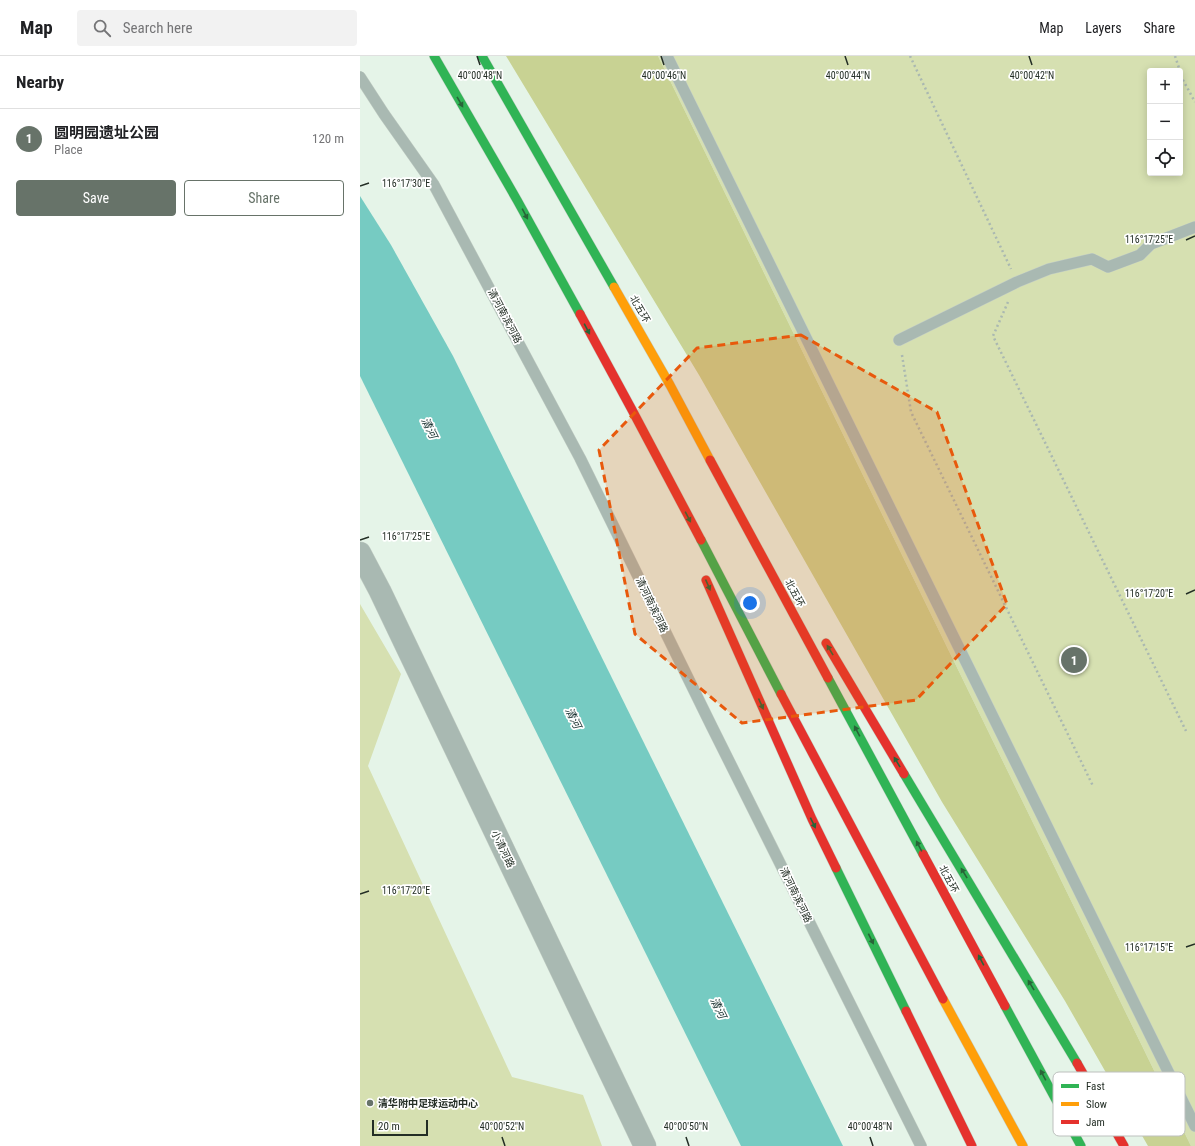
<!DOCTYPE html>
<html lang="en">
<head>
<meta charset="utf-8">
<style>
  :root { --surface:#fff; --page:#f2f2f2; --text:#202124; --muted:#757577; --line:#e0e0e0; --accent:#677369 }
  body { margin:0; font-family:"Roboto Condensed","Noto Sans SC",sans-serif; background:var(--page); color:var(--text) }
  .controls { position:absolute; right:12px; top:12px; display:grid; overflow:hidden; border-radius:4px; box-shadow:0 2px 10px #0003 }
  .controls button { width:36px; height:36px; display:grid; place-items:center; padding:0; border:0; border-bottom:1px solid var(--line); background:var(--surface); color:var(--text); font:20px sans-serif }
  .scale { position:absolute; left:12px; bottom:10px; width:56px; box-sizing:border-box; padding-left:4px; border:2px solid #232e25; border-top:0; font-size:11px; line-height:14px; white-space:nowrap; color:#232e25; -webkit-text-stroke:3px #fff; paint-order:stroke }
  .you { position:absolute; left:390px; top:547px; width:14px; height:14px; margin:-10px; border:3px solid #fff; border-radius:50%; background:#1a73e8; box-shadow:0 0 0 6px #1a73e833 }
  .badge { display:grid; place-items:center; width:26px; height:26px; border-radius:50%; background:var(--accent); color:#fff; font-size:13px; font-weight:700 }
  .pin { position:absolute; translate:-50% -50%; border:2px solid #fff; box-shadow:0 1px 4px #0006 }
  .list { margin:0; padding:0; list-style:none }
  h2 { display:flex; justify-content:space-between; align-items:center; height:52px; margin:0; padding:0 16px; font-size:17px }
  h2 small { font-size:13px; font-weight:400; color:var(--muted) }
  .list li { display:grid; grid-template-columns:26px 1fr auto; gap:12px; align-items:center; box-sizing:border-box; height:60px; padding:0 16px; border-top:1px solid var(--line) }
  .list b { display:block; font-size:15px; white-space:nowrap }
  .list p { margin:0; font-size:13px; white-space:nowrap; color:var(--muted) }
  .list em { font-size:13px; font-style:normal; color:var(--muted) }
  .actions { display:flex; gap:8px; padding:12px 16px }
  .actions a { flex:1; padding:9px 0; border:1px solid var(--accent); border-radius:4px; text-align:center; font-size:14px; color:var(--accent) }
  .actions .main { background:var(--accent); color:#fff }
  .icon { flex:none; width:22px; height:22px; fill:none; stroke:currentColor; stroke-width:2; stroke-linecap:round; stroke-linejoin:round }
  .map { position:relative; flex:none; width:835px; height:1090px; overflow:hidden }
  header { display:flex; align-items:center; gap:24px; box-sizing:border-box; height:56px; padding:0 20px; background:var(--surface); border-bottom:1px solid var(--line) }
  header strong { font-size:19px }
  nav { display:flex; gap:22px; margin-inline-start:auto; font-size:14px }
  .search { width:280px; height:36px; background:var(--page); display:flex; align-items:center; gap:10px; box-sizing:border-box; padding:0 14px; border-radius:4px; color:var(--muted); font-size:15px }
  main { display:flex }
  aside { flex:1; background:var(--surface) }
  .map>svg:first-child { display:block }
  .green { fill:#d6e0b1; fill-rule:evenodd }
  .forest { fill:#c8d293 }
  .water { fill:#76cbc2 }
  .lines { fill:none; stroke-linecap:round; stroke-linejoin:round }
  .lane-casing { stroke:#c4cfc6; stroke-width:12 }
  .street-casing { stroke:#c4cfc6; stroke-width:23 }
  .fast-casing { stroke:#c4cfc6; stroke-width:10 }
  .slow-casing { stroke:#c4cfc6; stroke-width:10 }
  .jam-casing { stroke:#c4cfc6; stroke-width:10 }
  .path { stroke:#aab8b1; stroke-width:2.5; stroke-dasharray:2 3; stroke-linecap:butt }
  .lane { stroke:#a9b9b2; stroke-width:11 }
  .street { stroke:#a9b9b2; stroke-width:22 }
  .fast { stroke:#30b455; stroke-width:9 }
  .slow { stroke:#ff9f0a; stroke-width:9 }
  .jam { stroke:#e5322d; stroke-width:9 }
  .oneway { fill:#286438 }
  .marked { fill:#e8590c; fill-opacity:0.2; stroke:#e8590c; stroke-width:3; stroke-dasharray:8 5; stroke-linejoin:round }
  .ticks { fill:none; stroke:#232e25; stroke-width:1.5 }
  .poi-dot { fill:#677369; stroke:#fff; stroke-width:1.5 }
  .labels { text-anchor:middle; dominant-baseline:central; stroke-width:3.5; stroke-linejoin:round; paint-order:stroke }
  .street-label { font-size:10px; fill:#232e25; stroke:#fff }
  .poi-label { font-size:10px; font-weight:bold; fill:#232e25; stroke:#fff; text-anchor:start }
  .water-label { font-size:11px; font-style:italic; fill:#152e2d; stroke:#fff }
  .key { fill:#fff; stroke:#bdc0be; stroke-width:1 }
  .key-label { font-size:11px; fill:#232e25 }
  .ticks-label { font-size:10px; text-anchor:middle; fill:#232e25; stroke:#fff; stroke-width:3.5; stroke-linejoin:round; paint-order:stroke }
</style>
</head>
<body>
<header>
<strong>Map</strong>
<div class="search"><svg class="icon" aria-label="search" viewBox="0 0 24 24"><circle cx="10" cy="10" r="6"/><path d="M15 15l6 6"/></svg>Search here</div>
<nav><a>Map</a><a>Layers</a><a>Share</a></nav>
</header>
<main>
<aside>
<h2>Nearby<small></small></h2>
<ul class="list">
<li><span class="badge">1</span><div><b>圆明园遗址公园</b><p>Place</p></div><em>120 m</em></li>
</ul>
<div class="actions"><a class="main">Save</a><a>Share</a></div>
</aside>
<div class="map">
<svg width="835" height="1090" viewBox="0 0 835 1090">
  <rect width="100%" height="100%" fill="#e5f4e8"/>
  <path class="green" d="M 298,0 L 835,0 L 835,1090 L 831,1090 ZM 790,15 L 820,15 L 820,117 L 790,117 Z
    M 0,548 L 41,618 L 8,710 L 152,1021 L 223,1039 L 242,1090 L 0,1090 Z"/>
  <path class="forest" d="M 146,0 L 298,0 L 831,1090 L 788,1090 L 705,945 L 582,746 L 339,319 Z"/>
  <path class="water" d="M 0,140 L 31,189 L 93,300 L 483,1090 L 381,1090 L 0,320 Z"/>
  <g class="lines">
    <defs>
      <path id="lane" d="M 307,0 L 835,1070
        M 0,21 L 24,58 L 74,129 L 220,402 L 352,671 L 561,1090
        M 539,284 L 657,226 L 689,213 L 732,203 L 748,211 L 780,199 L 791,188 L 835,171"/>
      <path id="street" d="M 0,497 L 20,535 L 285,1090"/>
      <path id="fast" d="M 74,0 L 157,144 L 220,258
        M 122,0 L 254,231
        M 341,484 L 421,638
        M 468,622 L 563,798
        M 544,718 L 717,1007
        M 476,812 L 546,955
        M 645,950 L 721,1090"/>
      <path id="slow" d="M 254,231 L 310,329 L 350,404
        M 583,943 L 663,1090"/>
      <path id="jam" d="M 220,258 L 271,352 L 341,484
        M 350,404 L 468,622
        M 346,524 L 452,763 L 476,812
        M 466,587 L 544,718
        M 421,638 L 583,943
        M 563,798 L 645,950
        M 546,955 L 612,1090
        M 717,1007 L 764,1090"/>
    </defs>
    <use href="#lane" class="lane-casing"/>
    <use href="#street" class="street-casing"/>
    <use href="#fast" class="fast-casing"/>
    <use href="#slow" class="slow-casing"/>
    <use href="#jam" class="jam-casing"/>
    <path class="path" d="M 550,0 L 651,213
      M 815,0 L 823,24 L 835,46
      M 648,246 L 633,280 L 826,675
      M 542,299 L 551,356 L 733,730"/>
    <use href="#lane" class="lane"/>
    <use href="#street" class="street"/>
    <use href="#fast" class="fast"/>
    <use href="#slow" class="slow"/>
    <use href="#jam" class="jam"/>
  </g>
  <defs><path id="oneway-solid" d="M-6-.8H1V-3.2L6.5 0L1 3.2V.8H-6Z"/></defs>
  <g class="oneway">
    <use href="#oneway-solid" transform="translate(100 46) rotate(60)"/>
    <use href="#oneway-solid" transform="translate(165 158) rotate(62)"/>
    <use href="#oneway-solid" transform="translate(227 273) rotate(62)"/>
    <use href="#oneway-solid" transform="translate(328 461) rotate(62)"/>
    <use href="#oneway-solid" transform="translate(348 529) rotate(66)"/>
    <use href="#oneway-solid" transform="translate(470 594) rotate(-121)"/>
    <use href="#oneway-solid" transform="translate(401 648) rotate(66)"/>
    <use href="#oneway-solid" transform="translate(497 675) rotate(-118)"/>
    <use href="#oneway-solid" transform="translate(537 706) rotate(-121)"/>
    <use href="#oneway-solid" transform="translate(453 767) rotate(64)"/>
    <use href="#oneway-solid" transform="translate(559 790) rotate(-118)"/>
    <use href="#oneway-solid" transform="translate(604 817) rotate(-121)"/>
    <use href="#oneway-solid" transform="translate(511 883) rotate(64)"/>
    <use href="#oneway-solid" transform="translate(621 904) rotate(-118)"/>
    <use href="#oneway-solid" transform="translate(671 929) rotate(-121)"/>
    <use href="#oneway-solid" transform="translate(683 1019) rotate(-118)"/>
  </g>
  <path class="marked" d="M 441,279 L 577,356 L 647,548 L 556,644 L 382,667 L 275,578 L 239,394 L 337,292 Z"/>
  <path class="ticks" d="M 117,0 L 120,9M 301,0 L 304,9M 485,0 L 488,9M 669,0 L 672,9M 0,130 L 9,127M 826,184 L 835,180M 0,484 L 9,481M 826,538 L 835,534M 0,838 L 9,835M 826,891 L 835,888M 142,1081 L 145,1090M 326,1081 L 329,1090M 510,1081 L 513,1090"/>
  <circle class="poi-dot" cx="10" cy="1047" r="4"/>
  <g class="labels">
    <g class="street-label">
      <text transform="translate(280 253) rotate(60)">北五环</text>
      <text transform="translate(145 260) rotate(62)">清河南滨河路</text>
      <text transform="translate(435 537) rotate(62)">北五环</text>
      <text transform="translate(292 549) rotate(64)">清河南滨河路</text>
      <text transform="translate(143 793) rotate(64)">小清河路</text>
      <text transform="translate(589 823) rotate(62)">北五环</text>
      <text transform="translate(436 839) rotate(64)">清河南滨河路</text>
    </g>
    <g class="poi-label">
      <text x="18" y="1047">清华附中足球运动中心</text>
    </g>
    <g class="water-label">
      <text transform="translate(69 372) rotate(64)">清河</text>
      <text transform="translate(213 662) rotate(64)">清河</text>
      <text transform="translate(358 952) rotate(64)">清河</text>
    </g>
  </g>
  <rect x="693" y="1016" width="132" height="64" rx="6" class="key"/>
  <rect x="701" y="1028" width="18" height="4" fill="#30b455"/>
  <rect x="701" y="1046" width="18" height="4" fill="#ff9f0a"/>
  <rect x="701" y="1064" width="18" height="4" fill="#e5322d"/>
  <g class="key-label">
    <text x="726" y="1034">Fast</text>
    <text x="726" y="1052">Slow</text>
    <text x="726" y="1070">Jam</text>
  </g>
  <g class="ticks-label">
    <text x="120" y="23">40°00'48"N</text>
    <text x="304" y="23">40°00'46"N</text>
    <text x="488" y="23">40°00'44"N</text>
    <text x="672" y="23">40°00'42"N</text>
    <text x="46" y="131">116°17'30"E</text>
    <text x="789" y="187">116°17'25"E</text>
    <text x="46" y="484">116°17'25"E</text>
    <text x="789" y="541">116°17'20"E</text>
    <text x="46" y="838">116°17'20"E</text>
    <text x="789" y="895">116°17'15"E</text>
    <text x="142" y="1074">40°00'52"N</text>
    <text x="326" y="1074">40°00'50"N</text>
    <text x="510" y="1074">40°00'48"N</text>
  </g>
</svg>
<div class="controls">
<button>+</button>
<button>−</button>
<button><svg class="icon" aria-label="locate" viewBox="0 0 24 24"><circle cx="12" cy="12" r="6"/><path d="M12 2v4M12 18v4M2 12h4M18 12h4"/></svg></button>
</div>
<div class="scale">20 m</div>
<div class="you"></div>
<div class="pin badge" style="left:714px;top:604px">1</div>
</div>
</main>
</body>
</html>
